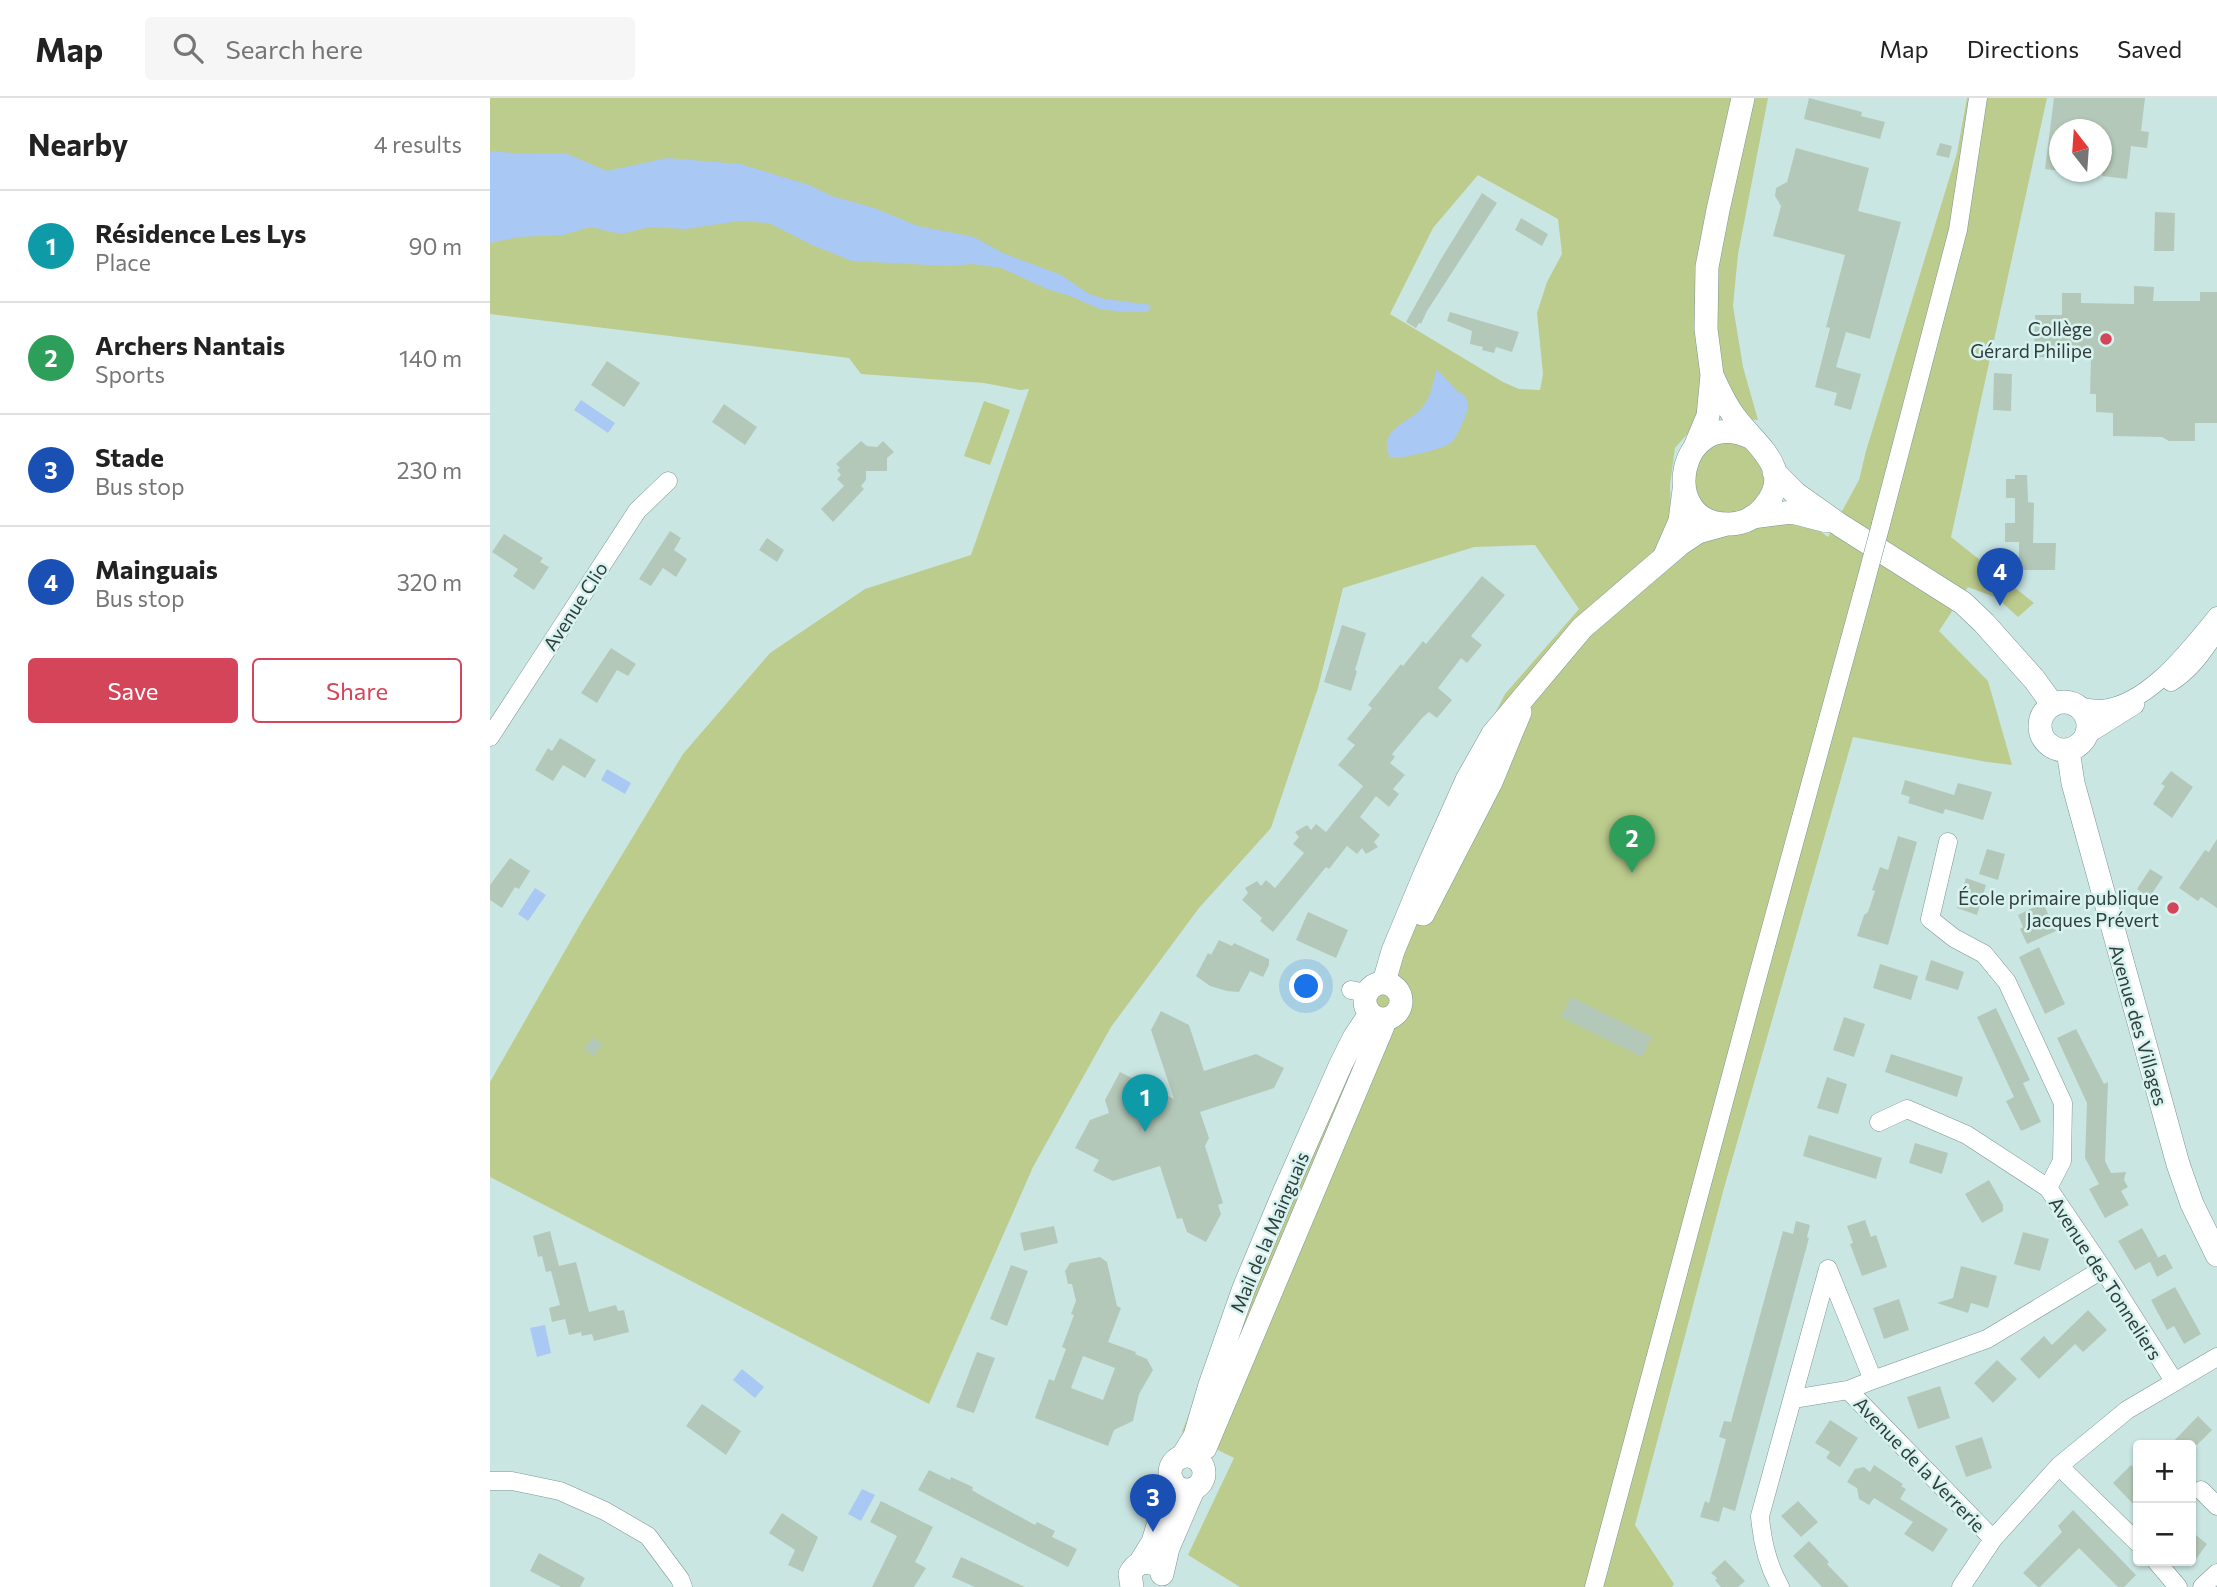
<!DOCTYPE html>
<html lang="en">
<head>
<meta charset="utf-8">
<style>
  :root { --surface:#fff; --page:#f6f6f6; --text:#222; --muted:#767676; --line:#e0e0e0; --accent:#d54559 }
  body { margin:0; font-family:Commissioner,sans-serif; background:var(--page); color:var(--text) }
  .controls { position:absolute; right:21px; bottom:21px; display:grid; overflow:hidden; border-radius:7px; box-shadow:0 2px 5px #0004 }
  .controls button { width:63px; height:63px; display:grid; place-items:center; padding:0; border:0; border-bottom:2px solid var(--line); background:var(--surface); color:var(--text); font:35px sans-serif }
  .compass { position:absolute; left:1559px; top:21px; width:63px; height:63px; border-radius:50%; background:var(--surface); box-shadow:0 2px 5px #0004; rotate:343deg }
  .you { position:absolute; left:817px; top:889px; width:24px; height:24px; margin:-18px; border:5px solid #fff; border-radius:50%; background:#1a73e8; box-shadow:0 0 0 10px #1a73e833 }
  .badge { display:grid; place-items:center; width:46px; height:46px; border-radius:50%; background:var(--accent); color:#fff; font-size:23px; font-weight:700 }
  .pin { position:absolute; translate:-50% -58px; filter:drop-shadow(0 2px 4px #0008) }
  .pin::after { content:''; position:absolute; top:37px; width:24px; height:21px; background:inherit; clip-path:polygon(0 0,100% 0,50% 100%) }
  .list { margin:0; padding:0; list-style:none }
  h2 { display:flex; justify-content:space-between; align-items:center; height:91px; margin:0; padding:0 28px; font-size:30px }
  h2 small { font-size:23px; font-weight:400; color:var(--muted) }
  .list li { display:grid; grid-template-columns:46px 1fr auto; gap:21px; align-items:center; box-sizing:border-box; height:112px; padding:0 28px; border-top:2px solid var(--line) }
  .list b { display:block; font-size:26px; white-space:nowrap }
  .list p { margin:0; font-size:23px; white-space:nowrap; color:var(--muted) }
  .list em { font-size:23px; font-style:normal; color:var(--muted) }
  .actions { display:flex; gap:14px; padding:21px 28px }
  .actions a { flex:1; padding:16px 0; border:2px solid var(--accent); border-radius:7px; text-align:center; font-size:24px; color:var(--accent) }
  .actions .main { background:var(--accent); color:#fff }
  .icon { flex:none; width:38px; height:38px; fill:none; stroke:currentColor; stroke-width:2; stroke-linecap:round; stroke-linejoin:round }
  .map { position:relative; flex:none; width:1727px; height:1489px; overflow:hidden }
  header { display:flex; align-items:center; gap:42px; box-sizing:border-box; height:98px; padding:0 35px; background:var(--surface); border-bottom:2px solid var(--line) }
  header strong { font-size:33px }
  nav { display:flex; gap:38px; margin-inline-start:auto; font-size:24px }
  .search { width:490px; height:63px; background:var(--page); display:flex; align-items:center; gap:18px; box-sizing:border-box; padding:0 24px; border-radius:7px; color:var(--muted); font-size:26px }
  main { display:flex }
  aside { flex:1; background:var(--surface) }
  .map>svg:first-child { display:block }
  .green { fill:#bccc8d; fill-rule:evenodd }
  .water { fill:#a9c8f4 }
  .building { fill:#b4c8b9; fill-rule:evenodd }
  .lines { fill:none; stroke-linecap:round; stroke-linejoin:round }
  .minor-casing { stroke:#7d9694; stroke-width:19 }
  .tertiary-casing { stroke:#7d9694; stroke-width:24 }
  .minor { stroke:#fff; stroke-width:18 }
  .tertiary { stroke:#fff; stroke-width:23 }
  .minor-bridge-casing { stroke:#7d9694; stroke-width:19; stroke-linecap:butt }
  .minor-bridge { stroke:#fff; stroke-width:18 }
  .poi-dot { fill:#d54559; stroke:#d7f3f0; stroke-width:2.5 }
  .labels { text-anchor:middle; dominant-baseline:central; stroke-width:5; stroke-linejoin:round; paint-order:stroke }
  .poi-label { font-size:19px; fill:#323d3c; stroke:#d7f3f0; text-anchor:end }
  .street-label { font-size:19px; fill:#323d3c; stroke:#d7f3f0 }
</style>
</head>
<body>
<header>
<strong>Map</strong>
<div class="search"><svg class="icon" aria-label="search" viewBox="0 0 24 24"><circle cx="10" cy="10" r="6"/><path d="M15 15l6 6"/></svg>Search here</div>
<nav><a>Map</a><a>Directions</a><a>Saved</a></nav>
</header>
<main>
<aside>
<h2>Nearby<small>4 results</small></h2>
<ul class="list">
<li><span class="badge" style="background:#0f9aa8">1</span><div><b>Résidence Les Lys</b><p>Place</p></div><em>90 m</em></li>
<li><span class="badge" style="background:#2e9e5b">2</span><div><b>Archers Nantais</b><p>Sports</p></div><em>140 m</em></li>
<li><span class="badge" style="background:#1a4fb4">3</span><div><b>Stade</b><p>Bus stop</p></div><em>230 m</em></li>
<li><span class="badge" style="background:#1a4fb4">4</span><div><b>Mainguais</b><p>Bus stop</p></div><em>320 m</em></li>
</ul>
<div class="actions"><a class="main">Save</a><a>Share</a></div>
</aside>
<div class="map">
<svg width="1727" height="1489" viewBox="0 0 1727 1489">
  <rect width="100%" height="100%" fill="#cae6e3"/>
  <path class="green" d="M 0,0 L 1278,0 L 1248,156 L 1243,208 L 1253,269 L 1268,322 L 1230,320 L 1206,326 L 1185,350 L 1180,387 L 1181,416 L 1195,435 L 1285,423 L 1319,425 L 1338,439 L 1369,382 L 1376,353 L 1467,55 L 1477,0 L 1557,0 L 1461,439 L 1544,505 L 1528,519 L 1507,500 L 1478,489 L 1449,533 L 1498,583 L 1522,667 L 1497,664 L 1363,639 L 1234,1090 L 1145,1427 L 1184,1486 L 1182,1489 L 750,1489 L 698,1457 L 744,1360 L 692,1334 L 749,1188 L 978,668 L 1015,596 L 1089,511 L 1045,447 L 984,449 L 853,490 L 828,590 L 781,730 L 709,810 L 621,929 L 543,1069 L 439,1306 L 0,1079 L 0,984 L 92,823 L 193,656 L 280,555 L 375,491 L 481,457 L 539,291 L 530,292 L 494,285 L 371,276 L 359,260 L 0,216 ZM 988,77 L 1068,121 L 1072,156 L 1057,184 L 1047,215 L 1053,276 L 1050,292 L 1029,291 L 1013,284 L 900,216 L 943,130 Z
    M 494,303 L 520,312 L 500,367 L 474,358 Z
    M 1246,343 L 1268,356 L 1275,381 L 1273,392 L 1267,405 L 1246,416 L 1218,412 L 1203,392 L 1203,366 L 1220,347 Z"/>
  <path class="water" d="M 0,53 L 35,56 L 75,55 L 117,73 L 177,60 L 250,66 L 319,87 L 342,98 L 384,110 L 428,128 L 484,139 L 513,155 L 571,177 L 599,196 L 615,201 L 661,207 L 658,214 L 632,214 L 610,211 L 580,198 L 557,191 L 511,170 L 482,166 L 458,168 L 362,163 L 322,147 L 279,125 L 249,123 L 196,131 L 160,129 L 131,136 L 100,129 L 73,137 L 29,139 L 0,145 Z
    M 947,271 L 966,292 L 975,298 C 976,301 978,305 978,308 C 978,315 967,338 963,343 C 956,351 911,361 900,360 C 886,327 922,328 936,304 C 942,295 943,282 947,271 Z
    M 91,302 L 125,325 L 118,335 L 84,312 Z
    M 117,671 L 141,685 L 135,696 L 111,682 Z
    M 45,790 L 56,797 L 38,823 L 28,816 Z
    M 55,1227 L 61,1255 L 47,1259 L 40,1230 Z
    M 252,1271 L 274,1289 L 265,1300 L 243,1282 Z
    M 372,1391 L 385,1397 L 371,1423 L 358,1416 Z"/>
  <path class="building" d="M 1319,0 L 1372,14 L 1371,18 L 1395,24 L 1390,41 L 1314,21 Z
    M 1564,0 L 1655,0 L 1651,33 L 1659,34 L 1657,50 L 1641,48 L 1637,81 L 1612,78 L 1612,32 L 1570,32 L 1570,73 L 1555,71 Z
    M 1450,45 L 1462,48 L 1459,60 L 1446,57 Z
    M 1306,50 L 1379,70 L 1368,113 L 1411,124 L 1380,241 L 1356,234 L 1346,269 L 1371,276 L 1361,312 L 1344,307 L 1347,295 L 1325,289 L 1340,230 L 1336,229 L 1355,157 L 1283,138 L 1291,108 L 1285,98 L 1286,90 L 1297,84 Z
    M 992,95 L 1007,105 L 937,213 L 931,226 L 929,225 L 926,230 L 916,224 L 951,161 Z
    M 1665,114 L 1685,115 L 1684,153 L 1664,153 Z
    M 1031,120 L 1058,136 L 1052,148 L 1025,132 Z
    M 1644,188 L 1664,189 L 1663,203 L 1710,203 L 1710,194 L 1727,194 L 1727,325 L 1705,325 L 1705,343 L 1679,343 L 1672,339 L 1623,338 L 1623,315 L 1606,314 L 1606,296 L 1600,296 L 1601,260 L 1544,259 L 1545,217 L 1572,217 L 1572,195 L 1591,195 L 1591,205 L 1644,206 Z
    M 960,214 L 1029,234 L 1022,254 L 1006,249 L 1004,255 L 992,252 L 993,249 L 980,246 L 982,233 L 957,223 Z
    M 117,263 L 150,285 L 134,309 L 101,287 Z
    M 1504,275 L 1522,276 L 1521,313 L 1503,312 Z
    M 234,306 L 267,329 L 255,347 L 222,324 Z
    M 371,343 L 377,348 L 387,349 L 393,343 L 404,354 L 397,360 L 397,373 L 376,373 L 376,382 L 371,388 L 374,391 L 343,424 L 331,411 L 354,388 L 347,381 L 351,377 L 347,372 L 350,370 L 346,366 Z
    M 1525,377 L 1537,377 L 1538,404 L 1544,405 L 1543,445 L 1566,445 L 1565,472 L 1529,472 L 1529,444 L 1515,444 L 1515,425 L 1525,425 L 1525,400 L 1516,400 L 1516,381 L 1525,381 Z
    M 180,433 L 191,440 L 184,452 L 197,461 L 186,479 L 173,470 L 161,488 L 149,481 Z
    M 14,436 L 53,460 L 50,464 L 59,469 L 44,492 L 23,478 L 28,471 L 2,454 Z
    M 277,440 L 294,452 L 287,464 L 269,452 Z
    M 992,478 L 1015,497 L 981,538 L 992,547 L 977,565 L 971,560 L 948,590 L 962,602 L 947,620 L 939,614 L 933,619 L 902,656 L 905,659 L 900,665 L 915,677 L 903,691 L 909,696 L 899,709 L 886,698 L 870,719 L 890,737 L 884,744 L 888,749 L 876,756 L 872,750 L 867,756 L 857,748 L 839,771 L 836,769 L 783,834 L 770,823 L 772,820 L 752,802 L 758,795 L 755,790 L 767,783 L 771,788 L 776,782 L 785,790 L 814,755 L 803,746 L 809,739 L 805,734 L 817,727 L 821,732 L 826,726 L 836,734 L 873,688 L 848,667 L 865,647 L 857,641 L 882,610 L 878,607 L 911,566 L 913,568 L 933,543 L 936,546 Z
    M 852,527 L 876,535 L 865,572 L 867,573 L 861,593 L 834,584 Z
    M 121,550 L 146,566 L 138,578 L 127,572 L 107,605 L 91,595 Z
    M 70,640 L 106,662 L 95,680 L 73,667 L 63,683 L 45,672 L 58,650 L 62,653 Z
    M 1681,673 L 1703,689 L 1682,720 L 1663,706 L 1675,688 L 1671,686 Z
    M 1415,682 L 1464,697 L 1468,685 L 1502,694 L 1493,722 L 1455,711 L 1453,716 L 1418,705 L 1420,699 L 1411,696 Z
    M 1408,738 L 1427,744 L 1398,847 L 1367,838 L 1374,817 L 1378,814 L 1385,793 L 1382,792 L 1390,769 L 1398,772 Z
    M 1727,741 L 1727,810 L 1711,799 L 1708,803 L 1689,790 L 1715,752 L 1719,754 Z
    M 1497,751 L 1515,756 L 1508,782 L 1489,776 Z
    M 20,760 L 40,773 L 29,791 L 25,789 L 12,810 L 0,802 L 0,787 Z
    M 1660,771 L 1673,779 L 1659,800 L 1647,791 Z
    M 1476,780 L 1496,787 L 1487,817 L 1467,810 Z
    M 1553,805 L 1566,833 L 1537,846 L 1530,831 L 1533,829 L 1528,817 Z
    M 818,814 L 858,832 L 846,860 L 806,842 Z
    M 729,842 L 742,848 L 744,845 L 779,861 L 779,867 L 773,879 L 760,873 L 749,894 L 737,893 L 720,888 L 706,878 L 718,855 L 721,857 Z
    M 1549,849 L 1575,906 L 1555,916 L 1529,859 Z
    M 1441,862 L 1474,874 L 1468,892 L 1435,882 Z
    M 1390,866 L 1428,878 L 1421,902 L 1383,890 Z
    M 1081,899 L 1162,939 L 1152,959 L 1071,919 Z
    M 1506,910 L 1540,982 L 1533,985 L 1551,1024 L 1531,1033 L 1516,1003 L 1524,999 L 1487,919 Z
    M 671,913 L 699,927 L 714,973 L 766,956 L 794,970 L 784,990 L 710,1014 L 719,1040 L 715,1048 L 733,1105 L 728,1107 L 731,1116 L 716,1144 L 697,1134 L 692,1120 L 687,1121 L 670,1068 L 623,1083 L 603,1073 L 609,1062 L 585,1050 L 600,1022 L 619,1015 L 615,1002 L 630,974 L 684,1001 L 661,932 Z
    M 1354,919 L 1375,926 L 1364,959 L 1343,952 Z
    M 1586,931 L 1614,986 L 1618,984 L 1615,1063 L 1621,1075 L 1636,1074 L 1634,1082 L 1638,1089 L 1631,1093 L 1639,1107 L 1615,1120 L 1599,1091 L 1609,1086 L 1595,1060 L 1597,1005 L 1567,940 Z
    M 103,939 L 113,946 L 104,958 L 94,951 Z
    M 1401,956 L 1473,979 L 1467,999 L 1395,974 Z
    M 1337,979 L 1357,986 L 1348,1016 L 1327,1010 Z
    M 1319,1037 L 1392,1060 L 1386,1081 L 1313,1058 Z
    M 1425,1045 L 1458,1055 L 1452,1076 L 1419,1065 Z
    M 1499,1082 L 1513,1107 L 1513,1113 L 1492,1125 L 1475,1096 Z
    M 1375,1122 L 1381,1139 L 1386,1137 L 1397,1169 L 1372,1178 L 1360,1146 L 1363,1145 L 1357,1128 Z
    M 1306,1123 L 1320,1127 L 1317,1139 L 1319,1140 L 1245,1413 L 1233,1409 L 1229,1424 L 1210,1419 L 1215,1403 L 1219,1405 L 1236,1341 L 1229,1339 L 1234,1323 L 1241,1324 L 1293,1133 L 1303,1136 Z
    M 564,1128 L 568,1145 L 534,1153 L 530,1135 Z
    M 1652,1130 L 1668,1159 L 1665,1161 L 1675,1156 L 1683,1170 L 1667,1179 L 1660,1164 L 1645,1172 L 1628,1143 Z
    M 60,1133 L 69,1168 L 86,1164 L 99,1214 L 126,1207 L 128,1213 L 134,1212 L 139,1234 L 104,1243 L 102,1236 L 92,1238 L 91,1234 L 79,1237 L 75,1221 L 62,1224 L 59,1210 L 70,1207 L 61,1173 L 56,1174 L 52,1158 L 48,1159 L 43,1138 Z
    M 1533,1134 L 1559,1141 L 1550,1173 L 1524,1166 Z
    M 610,1159 L 617,1164 L 627,1208 L 631,1210 L 618,1244 L 646,1254 L 645,1256 L 657,1261 L 663,1272 L 649,1296 L 643,1323 L 624,1332 L 618,1348 L 545,1320 L 559,1281 L 564,1283 L 576,1251 L 572,1249 L 584,1217 L 581,1216 L 586,1203 L 582,1186 L 578,1186 L 575,1173 L 580,1165 ZM 593,1258 L 625,1270 L 613,1302 L 581,1290 Z
    M 521,1167 L 538,1173 L 517,1228 L 500,1221 Z
    M 1471,1168 L 1507,1178 L 1498,1210 L 1481,1205 L 1478,1215 L 1447,1205 L 1463,1200 Z
    M 1685,1189 L 1711,1236 L 1694,1246 L 1684,1228 L 1677,1232 L 1661,1202 Z
    M 1409,1201 L 1419,1232 L 1394,1241 L 1383,1210 Z
    M 1598,1212 L 1617,1232 L 1593,1254 L 1585,1246 L 1549,1281 L 1530,1261 L 1554,1238 L 1562,1247 Z
    M 487,1254 L 505,1260 L 484,1315 L 466,1309 Z
    M 1507,1262 L 1527,1281 L 1503,1305 L 1484,1285 Z
    M 1450,1288 L 1460,1320 L 1428,1331 L 1417,1299 Z
    M 212,1306 L 251,1333 L 236,1357 L 196,1328 Z
    M 1708,1318 L 1722,1332 L 1707,1347 L 1680,1347 Z
    M 1340,1322 L 1368,1340 L 1350,1369 L 1336,1360 L 1340,1354 L 1325,1345 Z
    M 1492,1339 L 1502,1370 L 1476,1379 L 1465,1348 Z
    M 1384,1367 L 1413,1386 L 1411,1388 L 1416,1391 L 1410,1401 L 1458,1431 L 1443,1454 L 1414,1436 L 1423,1424 L 1384,1400 L 1379,1407 L 1369,1401 L 1367,1390 L 1357,1384 L 1365,1371 L 1374,1369 L 1380,1374 Z
    M 1641,1367 L 1648,1374 L 1648,1411 L 1623,1385 Z
    M 439,1372 L 460,1382 L 461,1379 L 483,1389 L 482,1392 L 492,1398 L 545,1427 L 547,1424 L 565,1433 L 562,1439 L 587,1451 L 578,1469 L 428,1392 Z
    M 391,1403 L 443,1429 L 425,1464 L 436,1470 L 424,1489 L 382,1489 L 407,1438 L 380,1424 Z
    M 1308,1403 L 1328,1424 L 1311,1439 L 1291,1418 Z
    M 1583,1412 L 1646,1477 L 1634,1489 L 1628,1489 L 1589,1450 L 1550,1489 L 1548,1489 L 1533,1475 L 1572,1434 L 1568,1428 Z
    M 292,1415 L 328,1439 L 313,1474 L 298,1467 L 305,1452 L 279,1435 Z
    M 1701,1433 L 1717,1446 L 1701,1468 Z
    M 1319,1443 L 1339,1464 L 1337,1466 L 1359,1489 L 1332,1489 L 1303,1458 Z
    M 49,1455 L 95,1480 L 90,1489 L 71,1489 L 40,1473 Z
    M 471,1459 L 491,1468 L 535,1489 L 485,1489 L 462,1479 Z
    M 1235,1462 L 1255,1483 L 1248,1489 L 1231,1489 L 1225,1482 L 1227,1480 L 1221,1475 Z"/>
  <g class="lines">
    <defs>
      <path id="minor" d="M 1391,426 L 1468,132 L 1488,0
        M 1681,584 C 1701,572 1714,552 1727,533
        M 1590,609 C 1597,610 1605,611 1612,611 C 1659,606 1699,552 1727,518
        M 1597,635 L 1605,632 L 1645,607
        M 0,639 L 147,413 L 178,383
        M 1458,744 L 1440,821 L 1464,840 L 1494,856 L 1517,884 L 1573,1005 L 1572,1063 L 1558,1090 L 1613,1171 L 1684,1283
        M 861,892 L 876,895
        M 1389,1024 L 1417,1011 L 1477,1037 L 1558,1090
        M 1383,1282 L 1497,1241 L 1613,1171
        M 1358,1292 L 1503,1441
        M 1569,1368 L 1648,1445
        M 0,1383 L 22,1383 L 70,1393 L 115,1413 L 158,1438 L 190,1481 L 193,1489
        M 1711,1392 L 1727,1408
        M 1666,1463 L 1688,1489
        M 1104,1489 C 1193,1158 1280,827 1372,497
        M 1290,1489 C 1277,1466 1272,1444 1270,1418 L 1338,1171 L 1383,1282 L 1358,1292 L 1303,1301
        M 1471,1489 L 1503,1441 L 1569,1368 L 1637,1312 L 1727,1259
        M 1712,1489 L 1727,1475"/>
      <path id="tertiary" d="M 1222,277 C 1229,293 1237,310 1248,323 C 1268,349 1305,373 1274,409 C 1266,419 1254,425 1241,426 C 1165,430 1188,304 1262,340
        M 1205,349 L 1218,318 L 1222,277 L 1216,231 L 1217,169 L 1228,112 L 1253,0
        M 1284,374 L 1305,395 L 1350,427 L 1473,505 L 1494,525 L 1544,581 L 1563,607
        M 1262,419 L 1302,414 L 1337,423
        M 1176,455 L 1190,423 L 1194,392
        M1550 628a24 24 0 1 1 48 0a24 24 0 1 1-48 0Z
        M 1578,652 L 1583,685 L 1688,1066 L 1702,1106 L 1727,1157
        M 933,816 L 1001,684 L 1030,614
        M 894,884 L 903,853 L 935,776 L 977,682 L 1003,636 L 1092,530 L 1190,446 L 1208,434 L 1237,426
        M875 903a18 18 0 1 1 36 0a18 18 0 1 1-36 0Z
        M 715,1350 L 893,928 L 893,921
        M680 1375a17 17 0 1 1 34 0a17 17 0 1 1-34 0Z
        M 692,1359 L 705,1338 L 720,1287 L 754,1190 L 793,1097 L 851,966 L 864,940 L 880,916
        M 650,1465 L 663,1444 L 682,1382
        M 672,1476 L 678,1450 L 703,1392
        M 642,1489 L 640,1476 C 645,1466 653,1462 664,1466"/>
    </defs>
    <use href="#minor" class="minor-casing"/>
    <use href="#tertiary" class="tertiary-casing"/>
    <use href="#minor" class="minor"/>
    <use href="#tertiary" class="tertiary"/>
    <defs>
      <path id="minor-bridge" d="M 1372,497 L 1391,426"/>
    </defs>
    <use href="#minor-bridge" class="minor-bridge-casing"/>
    <use href="#minor-bridge" class="minor-bridge"/>
  </g>
  <g class="poi-dot">
    <circle cx="1616" cy="241" r="7"/>
    <circle cx="1683" cy="810" r="7"/>
  </g>
  <g class="labels">
    <g class="poi-label">
      <text x="1602" y="230">Collège<tspan x="1602" dy="22">Gérard Philipe</tspan></text>
      <text x="1669" y="799">École primaire publique<tspan x="1669" dy="22">Jacques Prévert</tspan></text>
    </g>
    <g class="street-label">
      <text transform="translate(85 508) rotate(-57)">Avenue Clio</text>
      <text transform="translate(1649 927) rotate(74)">Avenue des Villages</text>
      <text transform="translate(779 1134) rotate(-67)">Mail de la Mainguais</text>
      <text transform="translate(1616 1180) rotate(57)">Avenue des Tonneliers</text>
      <text transform="translate(1430 1366) rotate(46)">Avenue de la Verrerie</text>
    </g>
  </g>
</svg>
<div class="controls">
<button>+</button>
<button>−</button>
</div>
<svg class="compass" viewBox="-18 -18 36 36"><path d="M0-13l5 13h-10z" fill="#e53935"/><path d="M0 13l5-13h-10z" fill="#767676"/></svg>
<div class="you"></div>
<div class="pin badge" style="left:655px;top:1034px;background:#0f9aa8">1</div>
<div class="pin badge" style="left:1142px;top:775px;background:#2e9e5b">2</div>
<div class="pin badge" style="left:663px;top:1434px;background:#1a4fb4">3</div>
<div class="pin badge" style="left:1510px;top:508px;background:#1a4fb4">4</div>
</div>
</main>
</body>
</html>
